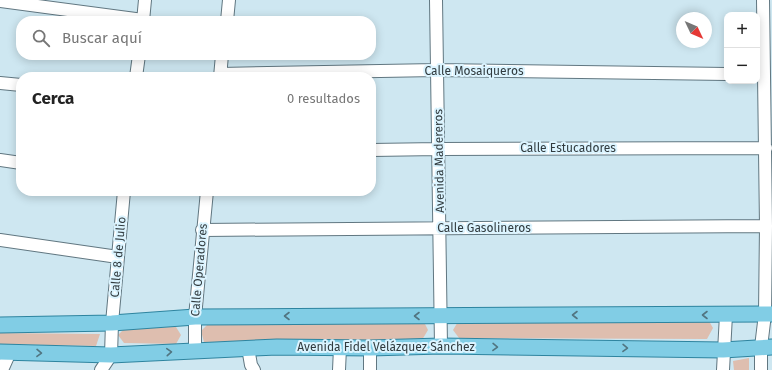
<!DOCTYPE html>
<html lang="es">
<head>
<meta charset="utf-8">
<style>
  :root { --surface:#fff; --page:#f6f6f6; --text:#222; --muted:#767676; --line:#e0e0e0 }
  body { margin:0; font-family:"Fira Sans",sans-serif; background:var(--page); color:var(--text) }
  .controls { position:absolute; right:12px; top:12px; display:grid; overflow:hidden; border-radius:8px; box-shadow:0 2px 10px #0003 }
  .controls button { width:36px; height:36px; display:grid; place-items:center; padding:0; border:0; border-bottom:1px solid var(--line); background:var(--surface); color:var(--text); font:20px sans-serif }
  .compass { position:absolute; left:676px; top:12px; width:36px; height:36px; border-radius:50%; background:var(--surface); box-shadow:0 2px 10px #0003; rotate:134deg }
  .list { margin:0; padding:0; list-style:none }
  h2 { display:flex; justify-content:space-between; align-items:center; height:52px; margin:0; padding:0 16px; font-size:17px }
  h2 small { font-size:13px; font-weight:400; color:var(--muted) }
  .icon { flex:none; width:22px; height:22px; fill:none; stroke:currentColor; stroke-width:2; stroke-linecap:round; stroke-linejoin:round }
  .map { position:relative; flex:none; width:772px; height:370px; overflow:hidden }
  .search { position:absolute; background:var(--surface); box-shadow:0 2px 10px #0003; left:16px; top:16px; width:360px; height:44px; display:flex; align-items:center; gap:10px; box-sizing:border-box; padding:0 14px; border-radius:16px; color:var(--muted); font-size:15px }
  .panel { position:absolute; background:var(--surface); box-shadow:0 2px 10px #0003; left:16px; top:72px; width:360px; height:124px; border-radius:16px }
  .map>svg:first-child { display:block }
  .green { fill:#debeaf }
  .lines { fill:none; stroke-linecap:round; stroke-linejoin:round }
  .minor-casing { stroke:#617781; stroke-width:14 }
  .major-casing { stroke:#2e849f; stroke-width:17 }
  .minor { stroke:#fff; stroke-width:12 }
  .major { stroke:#81cde5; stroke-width:15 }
  .oneway { stroke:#517581 }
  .labels { text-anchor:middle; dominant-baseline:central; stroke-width:4; stroke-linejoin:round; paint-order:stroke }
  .street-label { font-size:12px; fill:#313b3f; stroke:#dbf4ff }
</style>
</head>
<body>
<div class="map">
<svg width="772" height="370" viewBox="0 0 772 370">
  <rect width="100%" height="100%" fill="#cee7f1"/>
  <path class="green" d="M 459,320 L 709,321 L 713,328 L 707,339 L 459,338 L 453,330 Z
    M 424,322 L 428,330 L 422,340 L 204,342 L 201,331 L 208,324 Z
    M 176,327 L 181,335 L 176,344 L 124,343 L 118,335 L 125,328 Z
    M 0,333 L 100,334 L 96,346 L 0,344 Z
    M 749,358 L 749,370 L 734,370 L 733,361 Z"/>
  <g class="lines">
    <defs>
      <path id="minor" d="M 436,0 L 441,346
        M 0,1 L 143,20
        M 143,21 L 145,0
        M 227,21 L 229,0
        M 220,74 L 436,70 L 727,74
        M 136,77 L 139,55
        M 220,77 L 222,55
        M 0,83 L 21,85
        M 371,150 L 439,149 L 766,148
        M 0,160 L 21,163
        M 202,230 L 766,226
        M 0,240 L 118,257
        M 248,348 L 251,365 L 254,370
        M 370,348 L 370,370
        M 195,350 L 195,317 L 207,191
        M 2,370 L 10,352
        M 101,370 L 111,355 L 112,323 L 124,191
        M 339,370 L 340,348
        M 723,370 L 726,315
        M 761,370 L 761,347 L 765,314 L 766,226 L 763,0"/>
      <path id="major" d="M 0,325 L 112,323 L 195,317 L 772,314
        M 0,352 L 111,355 L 277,347 L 370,348 L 441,346 L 723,350 L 772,347"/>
    </defs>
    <use href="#minor" class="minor-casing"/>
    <use href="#major" class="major-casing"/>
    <use href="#minor" class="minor"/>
    <use href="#major" class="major"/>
  </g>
  <defs><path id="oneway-chevron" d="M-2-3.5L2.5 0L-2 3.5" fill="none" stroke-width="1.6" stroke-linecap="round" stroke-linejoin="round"/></defs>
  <g class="oneway">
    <use href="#oneway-chevron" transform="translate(575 315) rotate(180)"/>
    <use href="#oneway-chevron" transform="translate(705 315) rotate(180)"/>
    <use href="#oneway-chevron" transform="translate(287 316) rotate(180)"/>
    <use href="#oneway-chevron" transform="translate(417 316) rotate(180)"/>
    <use href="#oneway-chevron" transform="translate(495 347) rotate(1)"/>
    <use href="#oneway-chevron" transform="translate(625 348) rotate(1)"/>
    <use href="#oneway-chevron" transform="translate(169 352) rotate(-4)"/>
    <use href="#oneway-chevron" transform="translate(39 353) rotate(1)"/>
  </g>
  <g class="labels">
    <g class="street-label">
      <text x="474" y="71">Calle Mosaiqueros</text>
      <text x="568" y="148">Calle Estucadores</text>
      <text transform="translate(439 161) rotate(-91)">Avenida Madereros</text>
      <text x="484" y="228">Calle Gasolineros</text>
      <text transform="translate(118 257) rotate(-85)">Calle 8 de Julio</text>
      <text transform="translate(199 270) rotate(-85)">Calle Operadores</text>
      <text x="386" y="347">Avenida Fidel Velázquez Sánchez</text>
    </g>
  </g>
</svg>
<div class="controls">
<button>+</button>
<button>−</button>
</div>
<svg class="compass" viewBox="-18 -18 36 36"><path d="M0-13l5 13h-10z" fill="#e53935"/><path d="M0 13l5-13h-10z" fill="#767676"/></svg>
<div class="search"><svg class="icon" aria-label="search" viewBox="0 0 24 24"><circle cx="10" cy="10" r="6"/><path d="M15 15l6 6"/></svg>Buscar aquí</div>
<section class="panel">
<h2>Cerca<small>0 resultados</small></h2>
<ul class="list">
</ul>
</section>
</div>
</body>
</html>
